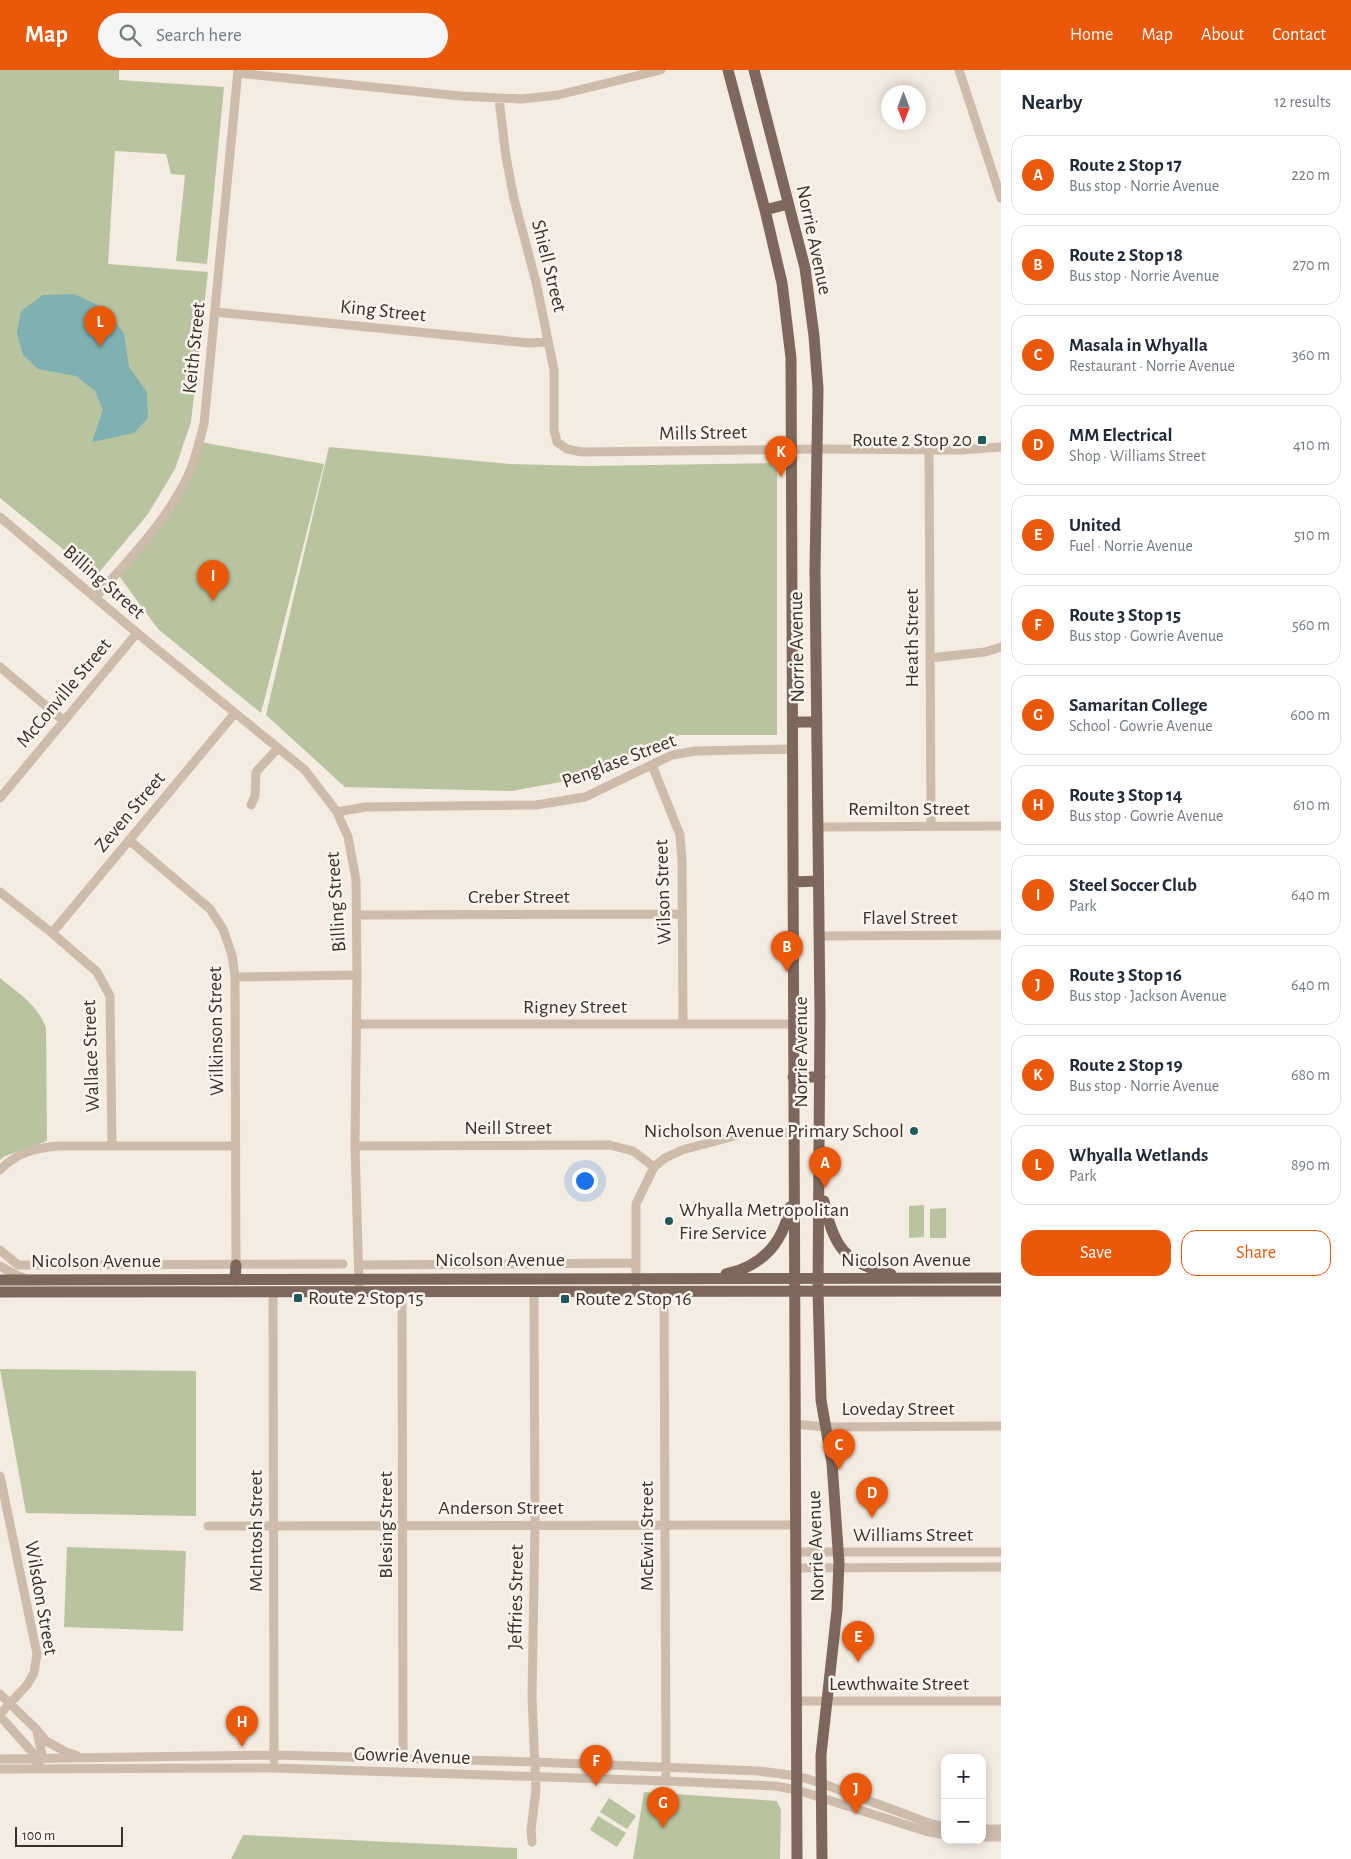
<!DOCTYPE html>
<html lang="en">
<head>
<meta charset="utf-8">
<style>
  :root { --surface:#fff; --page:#f6f6f7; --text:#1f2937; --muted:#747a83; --line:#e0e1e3; --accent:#ea580c }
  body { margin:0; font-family:"Alegreya Sans",sans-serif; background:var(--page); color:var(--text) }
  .controls { position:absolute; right:15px; bottom:15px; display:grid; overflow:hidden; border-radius:10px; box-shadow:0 2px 12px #0003 }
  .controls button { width:45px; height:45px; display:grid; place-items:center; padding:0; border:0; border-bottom:1px solid var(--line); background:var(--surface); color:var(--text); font:25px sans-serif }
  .compass { position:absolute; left:881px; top:15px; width:45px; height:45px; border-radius:50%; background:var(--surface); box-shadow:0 2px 12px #0003; rotate:180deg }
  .scale { position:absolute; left:15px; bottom:12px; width:108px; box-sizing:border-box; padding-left:5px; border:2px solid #3b302b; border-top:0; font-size:14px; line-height:18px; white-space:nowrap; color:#3b302b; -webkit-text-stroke:4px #fbf5ee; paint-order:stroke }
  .you { position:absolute; left:584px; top:1110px; width:18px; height:18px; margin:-12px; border:4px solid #fff; border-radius:50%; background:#1a73e8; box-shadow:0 0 0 8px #1a73e833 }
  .badge { display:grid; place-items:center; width:32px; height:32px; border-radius:50%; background:var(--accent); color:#fff; font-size:16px; font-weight:700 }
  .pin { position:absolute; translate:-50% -41px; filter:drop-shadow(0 1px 2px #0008) }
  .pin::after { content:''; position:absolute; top:26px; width:18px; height:15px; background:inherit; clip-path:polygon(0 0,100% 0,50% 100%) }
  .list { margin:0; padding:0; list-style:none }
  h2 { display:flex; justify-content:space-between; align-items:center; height:65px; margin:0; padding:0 20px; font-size:21px }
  h2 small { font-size:16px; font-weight:400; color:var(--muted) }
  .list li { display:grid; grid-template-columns:32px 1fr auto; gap:15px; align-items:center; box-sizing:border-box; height:80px; margin:0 10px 10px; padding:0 10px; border:1px solid var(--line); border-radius:15px }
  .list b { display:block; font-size:19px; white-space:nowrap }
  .list p { margin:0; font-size:16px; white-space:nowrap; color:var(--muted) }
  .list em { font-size:16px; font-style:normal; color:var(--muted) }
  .actions { display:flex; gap:10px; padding:15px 20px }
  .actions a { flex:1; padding:11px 0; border:1px solid var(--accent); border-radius:15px; text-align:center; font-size:18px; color:var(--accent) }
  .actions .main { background:var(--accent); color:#fff }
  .icon { flex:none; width:28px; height:28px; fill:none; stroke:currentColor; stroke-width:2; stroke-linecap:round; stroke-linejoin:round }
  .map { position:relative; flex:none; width:1001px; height:1789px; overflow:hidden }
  header { display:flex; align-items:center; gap:30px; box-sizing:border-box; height:70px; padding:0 25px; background:var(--accent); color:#fff }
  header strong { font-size:24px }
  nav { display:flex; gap:28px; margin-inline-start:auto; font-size:18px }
  .search { width:350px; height:45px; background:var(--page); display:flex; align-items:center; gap:12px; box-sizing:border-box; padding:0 18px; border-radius:28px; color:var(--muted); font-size:19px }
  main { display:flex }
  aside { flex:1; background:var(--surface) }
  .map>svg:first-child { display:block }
  .green { fill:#b8c4a0 }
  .water { fill:#7fb0b2 }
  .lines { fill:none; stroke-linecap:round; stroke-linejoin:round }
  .minor { stroke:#cdbbac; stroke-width:9 }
  .major { stroke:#7d675c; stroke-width:11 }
  .poi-dot { fill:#1f5a5e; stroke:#fbf5ee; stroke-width:2 }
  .labels { text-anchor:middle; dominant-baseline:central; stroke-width:5; stroke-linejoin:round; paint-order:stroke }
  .street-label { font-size:20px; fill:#3b302b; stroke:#fbf5ee }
  .poi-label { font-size:20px; fill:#3b302b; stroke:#fbf5ee; text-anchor:start }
</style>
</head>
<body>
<header>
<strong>Map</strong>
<div class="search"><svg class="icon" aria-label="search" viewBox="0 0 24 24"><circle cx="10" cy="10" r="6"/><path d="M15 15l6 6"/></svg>Search here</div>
<nav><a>Home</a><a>Map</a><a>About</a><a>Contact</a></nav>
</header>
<main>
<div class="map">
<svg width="1001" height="1789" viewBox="0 0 1001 1789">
  <rect width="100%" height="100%" fill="#f4ebe1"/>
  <path class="green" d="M 0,0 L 119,0 L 119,10 L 224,17 L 207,194 L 176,191 L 185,105 L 171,104 L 166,84 L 115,81 L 108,194 L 208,202 L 191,352 L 175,399 L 148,444 L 96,506 L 0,428 Z
    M 200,372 L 324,394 L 261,643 L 158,559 L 117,503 L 173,441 Z
    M 329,377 L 510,394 L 587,396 L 777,393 L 777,665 L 679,665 L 571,710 L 512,721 L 345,717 L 266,645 Z
    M 0,908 C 18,923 38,935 46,958 L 47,1071 L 5,1086 L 0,1090 Z
    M 924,1135 L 924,1167 L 909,1168 L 909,1136 Z
    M 946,1138 L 946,1168 L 930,1168 L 930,1139 Z
    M 0,1299 L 196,1301 L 196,1446 L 26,1443 Z
    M 67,1477 L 186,1481 L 183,1561 L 64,1557 Z
    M 644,1722 L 777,1731 L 781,1740 L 780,1789 L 633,1789 Z
    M 609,1728 L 636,1746 L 627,1759 L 600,1742 Z
    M 598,1746 L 626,1763 L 617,1777 L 590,1760 Z
    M 243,1765 L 517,1778 L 517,1789 L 231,1789 Z"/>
  <path class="water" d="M 74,224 L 104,238 L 124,263 L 129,297 L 147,322 L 148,348 L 134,363 L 92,372 L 103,340 L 95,321 L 76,306 L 38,299 L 23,285 L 17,263 L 21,241 L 43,225 Z"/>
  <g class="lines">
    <path class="minor" d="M 959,0 L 1001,128
      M 238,3 L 460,26 L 522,29 L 558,25 L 661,0
      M 499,29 L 506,87 L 514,129 L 536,212 L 554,300 L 554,360 L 557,372 L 567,379 L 582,382 L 817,379 L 961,380 L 1001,377
      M 215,242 L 529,273 L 548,272
      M 929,380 L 931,756
      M 0,447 L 137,563 L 305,700 L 337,742 L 348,767 L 356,810 L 357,905 L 355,1076 L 359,1214
      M 96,527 C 130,488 169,449 190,401 C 196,386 200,370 204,354 L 238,0
      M 930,588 L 985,582 L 1001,577
      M 0,597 L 64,651
      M 652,695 L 680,765 L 682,791 L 683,954
      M 0,728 L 137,563
      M 251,735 L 255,726 L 256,702 L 278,678
      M 337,742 L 365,737 L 536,735 L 585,727 L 672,685 L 696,681 L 793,679
      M 818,757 L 1001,756
      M 129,770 L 210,839 L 223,859 L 232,885 L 235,907 L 236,1195
      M 0,822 L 52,863 L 97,902 L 110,926 L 112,1076
      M 357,845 L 682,844
      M 52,863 L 235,643
      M 819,866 L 1001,865
      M 235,907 L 357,905
      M 357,954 L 793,954
      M 355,1076 L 610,1075 L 633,1081 L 654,1097
      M 0,1100 C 16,1083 35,1078 58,1076 L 234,1076
      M 0,1180 L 18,1195 L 343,1194
      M 359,1195 L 636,1193
      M 0,1196 L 16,1205 L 24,1208
      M 636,1214 L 636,1134 L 654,1097 L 665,1088 L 682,1080 L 746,1063 L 793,1063
      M 402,1222 L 403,1688
      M 664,1222 L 666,1711
      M 273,1223 L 274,1690
      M 794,1354 L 826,1357 L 1001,1356
      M 0,1406 L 37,1584 L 34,1603 L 27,1615 L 0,1644
      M 208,1456 L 795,1455
      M 795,1482 L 1001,1482
      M 795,1498 L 1001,1497
      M 0,1624 L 36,1659 L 46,1671 L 66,1682 L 76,1685
      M 797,1631 L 1001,1631
      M 0,1646 L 40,1691
      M 0,1689 L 275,1685 L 535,1692 L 759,1701 L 797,1706 L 821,1713 L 929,1753 L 945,1757
      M 35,1691 L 42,1684 L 37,1662
      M 0,1699 L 274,1698 L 666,1711 L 775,1716 L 797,1720 L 925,1761 L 945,1765
      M 982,1759 L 1001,1759
      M 982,1767 L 1001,1767
      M 532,1772 L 531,1760 L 536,1720 L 532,1627 L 535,1455 L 534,1222"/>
    <path class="major" d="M 728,0 L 765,140 L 782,213 L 791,288 L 797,1789
      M 754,0 L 805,198 L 814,266 L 818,319 L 815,500 L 820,944 L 818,1221 L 821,1330 L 832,1393 L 839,1493 L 837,1540 L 821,1685 L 822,1789
      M 765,140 L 788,134
      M 793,652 L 817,652
      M 793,812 L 818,811
      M 793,1007 L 820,1007
      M 824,1131 C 833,1176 845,1194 891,1204
      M 726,1204 C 763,1196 783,1173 790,1137
      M 0,1210 L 1001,1208
      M 235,1210 L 236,1195
      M 0,1222 L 1001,1221"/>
  </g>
  <g class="poi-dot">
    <rect x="977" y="365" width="10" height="10" rx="2.5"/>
    <circle cx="914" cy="1061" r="5"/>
    <circle cx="669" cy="1151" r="5"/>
    <rect x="293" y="1223" width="10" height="10" rx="2.5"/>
    <rect x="560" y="1224" width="10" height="10" rx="2.5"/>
  </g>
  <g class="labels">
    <g class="street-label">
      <text transform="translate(814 170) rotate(78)">Norrie Avenue</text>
      <text transform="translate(549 196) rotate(76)">Shiell Street</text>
      <text transform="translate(383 241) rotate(6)">King Street</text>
      <text transform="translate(194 278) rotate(-84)">Keith Street</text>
      <text transform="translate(703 363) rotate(-1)">Mills Street</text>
      <text transform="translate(104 512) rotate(41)">Billing Street</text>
      <text transform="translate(912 568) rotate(-90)">Heath Street</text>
      <text transform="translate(797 577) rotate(-91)">Norrie Avenue</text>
      <text transform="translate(64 623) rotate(-50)">McConville Street</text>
      <text transform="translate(619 691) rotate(-21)">Penglase Street</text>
      <text x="909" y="739">Remilton Street</text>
      <text transform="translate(130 742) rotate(-50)">Zeven Street</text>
      <text transform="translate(663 822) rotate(-92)">Wilson Street</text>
      <text x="519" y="827">Creber Street</text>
      <text transform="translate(336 832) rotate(-94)">Billing Street</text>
      <text x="910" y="848">Flavel Street</text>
      <text x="575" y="937">Rigney Street</text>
      <text transform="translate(216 961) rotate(-91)">Wilkinson Street</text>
      <text transform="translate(801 982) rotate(-90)">Norrie Avenue</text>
      <text transform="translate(91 986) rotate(-92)">Wallace Street</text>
      <text x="508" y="1058">Neill Street</text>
      <text x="500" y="1190">Nicolson Avenue</text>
      <text x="906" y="1190">Nicolson Avenue</text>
      <text x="96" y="1191">Nicolson Avenue</text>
      <text x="898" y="1339">Loveday Street</text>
      <text x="501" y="1438">Anderson Street</text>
      <text transform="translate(386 1455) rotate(-90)">Blesing Street</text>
      <text transform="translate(256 1461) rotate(-90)">McIntosh Street</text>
      <text x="913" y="1465">Williams Street</text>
      <text transform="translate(647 1466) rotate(-90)">McEwin Street</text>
      <text transform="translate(816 1476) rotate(-92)">Norrie Avenue</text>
      <text transform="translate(516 1527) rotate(-89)">Jeffries Street</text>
      <text transform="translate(41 1528) rotate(80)">Wilsdon Street</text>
      <text x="899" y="1614">Lewthwaite Street</text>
      <text transform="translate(412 1686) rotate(2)">Gowrie Avenue</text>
    </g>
    <g class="poi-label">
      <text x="972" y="370" text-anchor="end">Route 2 Stop 20</text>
      <text x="904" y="1061" text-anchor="end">Nicholson Avenue Primary School</text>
      <text x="679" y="1140">Whyalla Metropolitan<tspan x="679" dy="23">Fire Service</tspan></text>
      <text x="308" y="1228">Route 2 Stop 15</text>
      <text x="575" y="1229">Route 2 Stop 16</text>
    </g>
  </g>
</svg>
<div class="controls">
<button>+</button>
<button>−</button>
</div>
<svg class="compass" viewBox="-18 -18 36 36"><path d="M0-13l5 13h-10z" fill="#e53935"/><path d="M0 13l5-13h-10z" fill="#747a83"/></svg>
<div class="scale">100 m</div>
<div class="you"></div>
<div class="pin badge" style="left:825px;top:1118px">A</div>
<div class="pin badge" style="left:787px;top:902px">B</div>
<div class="pin badge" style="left:839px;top:1400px">C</div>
<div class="pin badge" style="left:872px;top:1448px">D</div>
<div class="pin badge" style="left:858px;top:1592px">E</div>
<div class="pin badge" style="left:596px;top:1716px">F</div>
<div class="pin badge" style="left:663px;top:1758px">G</div>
<div class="pin badge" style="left:242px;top:1677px">H</div>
<div class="pin badge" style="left:213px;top:531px">I</div>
<div class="pin badge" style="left:856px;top:1744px">J</div>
<div class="pin badge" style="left:781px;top:407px">K</div>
<div class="pin badge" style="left:100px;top:277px">L</div>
</div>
<aside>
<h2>Nearby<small>12 results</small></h2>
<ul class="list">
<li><span class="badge">A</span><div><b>Route 2 Stop 17</b><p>Bus stop · Norrie Avenue</p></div><em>220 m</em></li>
<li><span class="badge">B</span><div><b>Route 2 Stop 18</b><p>Bus stop · Norrie Avenue</p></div><em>270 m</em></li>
<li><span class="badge">C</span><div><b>Masala in Whyalla</b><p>Restaurant · Norrie Avenue</p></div><em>360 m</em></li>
<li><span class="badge">D</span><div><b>MM Electrical</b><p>Shop · Williams Street</p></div><em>410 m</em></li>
<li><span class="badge">E</span><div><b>United</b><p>Fuel · Norrie Avenue</p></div><em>510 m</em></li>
<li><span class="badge">F</span><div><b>Route 3 Stop 15</b><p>Bus stop · Gowrie Avenue</p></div><em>560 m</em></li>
<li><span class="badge">G</span><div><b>Samaritan College</b><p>School · Gowrie Avenue</p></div><em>600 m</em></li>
<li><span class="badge">H</span><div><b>Route 3 Stop 14</b><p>Bus stop · Gowrie Avenue</p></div><em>610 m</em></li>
<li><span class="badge">I</span><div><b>Steel Soccer Club</b><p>Park</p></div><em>640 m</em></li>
<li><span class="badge">J</span><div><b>Route 3 Stop 16</b><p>Bus stop · Jackson Avenue</p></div><em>640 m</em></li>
<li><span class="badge">K</span><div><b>Route 2 Stop 19</b><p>Bus stop · Norrie Avenue</p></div><em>680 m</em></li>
<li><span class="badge">L</span><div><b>Whyalla Wetlands</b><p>Park</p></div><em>890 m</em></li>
</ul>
<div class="actions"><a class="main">Save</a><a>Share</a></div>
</aside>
</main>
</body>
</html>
